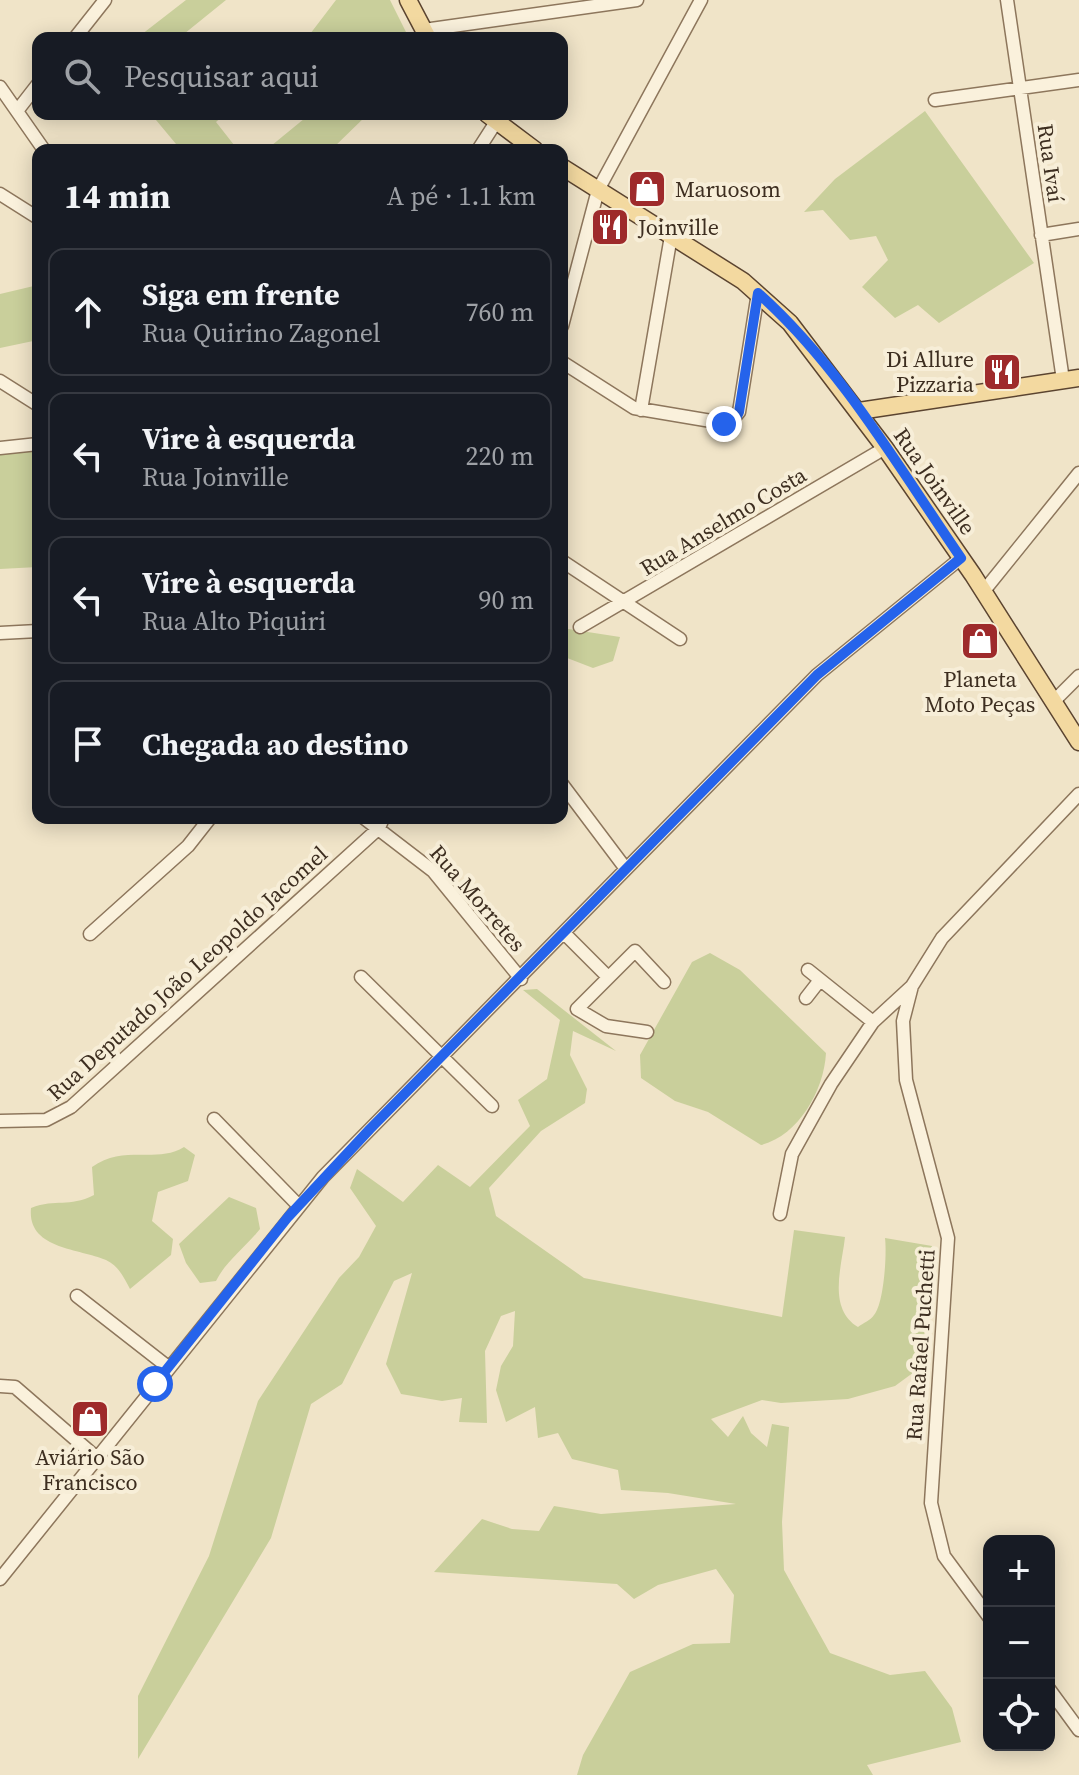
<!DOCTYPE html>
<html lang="pt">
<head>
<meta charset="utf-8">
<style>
  :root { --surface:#171b24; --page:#242831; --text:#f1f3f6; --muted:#9ea1a6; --line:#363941 }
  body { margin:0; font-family:"Source Serif 4",serif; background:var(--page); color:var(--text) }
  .controls { position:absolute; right:24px; bottom:24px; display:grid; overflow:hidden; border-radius:16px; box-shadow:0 4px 20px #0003 }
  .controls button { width:72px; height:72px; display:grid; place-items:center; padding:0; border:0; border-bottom:2px solid var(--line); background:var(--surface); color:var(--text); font:40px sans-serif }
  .stop { position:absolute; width:24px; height:24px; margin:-18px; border:6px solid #2563eb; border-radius:50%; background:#fff }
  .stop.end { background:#2563eb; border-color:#fff; box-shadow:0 2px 8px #0008 }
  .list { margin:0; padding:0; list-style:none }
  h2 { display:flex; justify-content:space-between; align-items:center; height:104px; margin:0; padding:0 32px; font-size:34px }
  h2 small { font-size:26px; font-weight:400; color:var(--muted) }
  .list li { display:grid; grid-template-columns:52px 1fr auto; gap:24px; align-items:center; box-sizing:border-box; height:128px; margin:0 16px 16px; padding:0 16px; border:2px solid var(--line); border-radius:16px }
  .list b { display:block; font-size:30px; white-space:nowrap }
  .list p { margin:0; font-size:26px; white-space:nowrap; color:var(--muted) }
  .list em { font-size:26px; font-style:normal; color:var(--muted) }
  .icon { flex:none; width:44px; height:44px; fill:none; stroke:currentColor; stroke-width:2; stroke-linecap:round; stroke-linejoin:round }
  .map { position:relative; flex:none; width:1079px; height:1775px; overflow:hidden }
  .search { position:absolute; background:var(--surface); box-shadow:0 4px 20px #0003; left:32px; top:32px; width:536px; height:88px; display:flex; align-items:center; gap:20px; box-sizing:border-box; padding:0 28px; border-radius:16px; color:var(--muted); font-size:30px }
  .panel { position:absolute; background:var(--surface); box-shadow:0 4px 20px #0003; left:32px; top:144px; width:536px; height:680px; border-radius:16px }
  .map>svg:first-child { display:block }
  .green { fill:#c9cf9b }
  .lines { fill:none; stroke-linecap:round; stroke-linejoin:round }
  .minor-casing { stroke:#8d765c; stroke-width:15 }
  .major-casing { stroke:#5b4430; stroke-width:19 }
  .minor { stroke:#faf1dc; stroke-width:12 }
  .major { stroke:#f3d9a0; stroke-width:16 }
  .route { stroke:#2563eb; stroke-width:10 }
  .labels { text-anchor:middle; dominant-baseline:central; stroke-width:8; stroke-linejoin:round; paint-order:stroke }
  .street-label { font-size:22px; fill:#3d2e20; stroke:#f7eed8 }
  .poi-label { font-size:22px; fill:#3d2e20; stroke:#f7eed8; text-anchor:start }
</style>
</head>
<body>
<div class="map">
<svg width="1079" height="1775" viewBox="0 0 1079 1775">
  <rect width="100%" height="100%" fill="#f0e4c8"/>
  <path class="green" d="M 186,0 L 226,0 L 179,38 L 137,38 Z
    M 336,0 L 390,0 L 409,38 L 307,38 Z
    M 925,111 L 1034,263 L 939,323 L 918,305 L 895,318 L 862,287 L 888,260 L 876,236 L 850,240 L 823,210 L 804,212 L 835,179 Z
    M 151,114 L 225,114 L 216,122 L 238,150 L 181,150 Z
    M 310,114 L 368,114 L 331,150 L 266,150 Z
    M 38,285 L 38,340 L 0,348 L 0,294 Z
    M 38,448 L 38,567 L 0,569 L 0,453 Z
    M 562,628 L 620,637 L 613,661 L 593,668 L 562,656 Z
    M 710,953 L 740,970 L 826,1053 C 824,1091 798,1136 761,1145 L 708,1112 L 675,1101 L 641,1078 L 640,1055 L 692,962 Z
    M 537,989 L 616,1051 L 573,1031 L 570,1055 L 587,1089 L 585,1103 L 541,1131 L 489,1188 L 496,1216 L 584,1278 L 782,1317 L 794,1230 L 845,1237 C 842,1266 827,1308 858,1327 C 863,1323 871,1320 874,1315 C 884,1304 887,1253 885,1238 L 932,1246 L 934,1277 L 924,1318 L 925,1364 L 895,1386 L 848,1399 L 781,1403 L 762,1400 L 711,1419 L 728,1437 L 743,1416 L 751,1433 L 767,1447 L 772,1424 L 789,1427 L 782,1522 L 784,1570 L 830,1653 L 890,1675 L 925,1671 L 952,1708 L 961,1742 L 867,1765 L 873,1775 L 577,1775 L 583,1755 L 630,1672 L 693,1644 L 730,1643 L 734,1595 L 716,1569 L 658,1585 L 634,1599 L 617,1584 L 434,1572 L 482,1519 L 512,1529 L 539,1531 L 554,1506 L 601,1514 L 736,1504 L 668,1493 L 621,1490 L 618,1470 L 572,1459 L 558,1433 L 538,1438 L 535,1407 L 506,1422 L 496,1390 L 501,1366 L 513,1346 L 515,1311 L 501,1316 L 485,1351 L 487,1423 L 459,1422 L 462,1398 L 442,1401 L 401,1394 L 386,1364 L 412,1273 L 394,1281 L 342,1384 L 311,1404 L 271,1538 L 138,1759 L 138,1696 L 209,1556 L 258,1401 L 339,1278 L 359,1257 L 376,1226 L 350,1188 L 357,1169 L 403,1202 L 438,1165 L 470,1187 L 530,1126 L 518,1100 L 547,1079 L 560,1020 L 523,990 Z
    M 184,1147 L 195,1155 L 188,1181 L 158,1192 L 152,1221 L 173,1239 L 171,1255 L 130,1289 C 124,1278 119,1266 106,1260 C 78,1248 27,1249 31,1208 C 57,1198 68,1208 94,1195 L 92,1167 C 124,1144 157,1164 184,1147 Z
    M 229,1197 L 256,1208 L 260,1229 C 246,1247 225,1262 216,1281 L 200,1283 L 186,1263 L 179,1244 Z"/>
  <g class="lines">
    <defs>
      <path id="minor" d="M 1007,0 L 1063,380
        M 424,30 L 637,0
        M 75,38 L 105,0
        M 0,87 L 44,150
        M 935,100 L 1079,80
        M 17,111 L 38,84
        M 478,150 L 496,122
        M 0,194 L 38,218
        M 1041,235 L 1079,229
        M 562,326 L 598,190 L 701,0
        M 562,362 L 634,408 L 729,424 L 739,412 L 758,293
        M 0,381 L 38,405
        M 641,410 L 671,236
        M 0,448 L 38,444
        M 562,561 L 680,639
        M 983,592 L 1079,473
        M 580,627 L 885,448
        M 0,633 L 38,631
        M 1054,701 L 1079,676
        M 562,784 L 626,869
        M 364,818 L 433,871 L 521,979
        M 564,933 L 608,977
        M 90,934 L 188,846 L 210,818
        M 808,970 L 873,1022
        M 361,977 L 492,1106
        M 806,998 L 820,980
        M 647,1032 L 606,1026 L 577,1009 L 635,951 L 664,982
        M 214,1119 L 298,1205
        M 0,1121 L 46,1120 L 71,1107 L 379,828 L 383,818
        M 780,1214 L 792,1154 L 831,1084 L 873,1022 L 911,987
        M 77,1296 L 168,1367
        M 0,1386 L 15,1387 L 97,1458
        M 0,1579 L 323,1177 L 817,675 L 961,558
        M 989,1617 L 944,1556 L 931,1503 L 948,1238 L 906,1080 L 903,1021 L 912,986 L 942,938 L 1079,794
        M 1049,1689 L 1079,1730"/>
      <path id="major" d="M 408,0 L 428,38
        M 487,114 L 535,150
        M 562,167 L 743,281 L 790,323 L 885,448 L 973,575 L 1079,742
        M 859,411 L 1079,378"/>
    </defs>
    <use href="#minor" class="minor-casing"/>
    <use href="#major" class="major-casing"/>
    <use href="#minor" class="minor"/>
    <use href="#major" class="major"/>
  </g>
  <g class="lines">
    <path class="route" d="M 155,1384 L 288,1217 L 370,1129 L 817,675 L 961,558 C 899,468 841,367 758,293 L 739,412 L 734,422 L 724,424"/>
  </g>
  <defs>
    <symbol id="shop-square" viewBox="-11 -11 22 22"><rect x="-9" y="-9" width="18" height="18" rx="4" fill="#9e2a2b" stroke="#f7eed8"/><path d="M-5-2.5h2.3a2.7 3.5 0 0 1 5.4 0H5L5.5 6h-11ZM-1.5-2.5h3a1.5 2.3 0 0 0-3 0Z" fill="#fff"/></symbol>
    <symbol id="restaurant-square" viewBox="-11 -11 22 22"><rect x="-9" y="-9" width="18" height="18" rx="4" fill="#9e2a2b" stroke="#f7eed8"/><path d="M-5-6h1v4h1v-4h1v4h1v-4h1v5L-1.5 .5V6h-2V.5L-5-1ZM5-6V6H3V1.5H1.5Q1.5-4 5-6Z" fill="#fff"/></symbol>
  </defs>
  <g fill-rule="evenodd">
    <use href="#shop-square" x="625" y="167" width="44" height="44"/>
    <use href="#restaurant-square" x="588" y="205" width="44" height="44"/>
    <use href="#restaurant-square" x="980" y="350" width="44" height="44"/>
    <use href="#shop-square" x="958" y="619" width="44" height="44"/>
    <use href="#shop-square" x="68" y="1397" width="44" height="44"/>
  </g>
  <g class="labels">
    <g class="street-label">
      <text transform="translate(1051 163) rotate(82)">Rua Ivaí</text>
      <text transform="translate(935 481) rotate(55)">Rua Joinville</text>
      <text transform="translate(723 521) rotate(-31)">Rua Anselmo Costa</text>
      <text transform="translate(478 898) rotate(49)">Rua Morretes</text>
      <text transform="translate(187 973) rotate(-42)">Rua Deputado João Leopoldo Jacomel</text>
      <text transform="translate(920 1345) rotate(-86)">Rua Rafael Puchetti</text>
    </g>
    <g class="poi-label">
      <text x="675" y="189">Maruosom</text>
      <text x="638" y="227">Joinville</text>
      <text x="974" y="359" text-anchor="end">Di Allure<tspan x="974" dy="25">Pizzaria</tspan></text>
      <text x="980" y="679" text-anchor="middle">Planeta<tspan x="980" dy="25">Moto Peças</tspan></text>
      <text x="90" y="1457" text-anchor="middle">Aviário São<tspan x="90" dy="25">Francisco</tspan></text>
    </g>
  </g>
</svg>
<div class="controls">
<button>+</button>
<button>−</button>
<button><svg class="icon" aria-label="locate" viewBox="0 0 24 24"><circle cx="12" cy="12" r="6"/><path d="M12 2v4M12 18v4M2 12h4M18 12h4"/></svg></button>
</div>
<div class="stop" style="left:155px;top:1384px"></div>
<div class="stop end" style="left:724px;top:424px"></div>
<div class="search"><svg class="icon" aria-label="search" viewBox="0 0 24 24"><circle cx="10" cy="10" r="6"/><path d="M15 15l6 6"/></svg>Pesquisar aqui</div>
<section class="panel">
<h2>14 min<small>A pé · 1.1 km</small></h2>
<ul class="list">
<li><svg class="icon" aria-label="ahead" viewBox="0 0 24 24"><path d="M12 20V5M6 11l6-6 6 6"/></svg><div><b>Siga em frente</b><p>Rua Quirino Zagonel</p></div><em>760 m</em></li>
<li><svg class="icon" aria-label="left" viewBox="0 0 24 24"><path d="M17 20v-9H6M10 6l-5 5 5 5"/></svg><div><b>Vire à esquerda</b><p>Rua Joinville</p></div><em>220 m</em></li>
<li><svg class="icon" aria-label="left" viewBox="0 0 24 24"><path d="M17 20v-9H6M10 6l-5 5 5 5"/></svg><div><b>Vire à esquerda</b><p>Rua Alto Piquiri</p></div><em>90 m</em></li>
<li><svg class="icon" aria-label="arrive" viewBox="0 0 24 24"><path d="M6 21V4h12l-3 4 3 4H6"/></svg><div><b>Chegada ao destino</b></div></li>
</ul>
</section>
</div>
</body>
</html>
